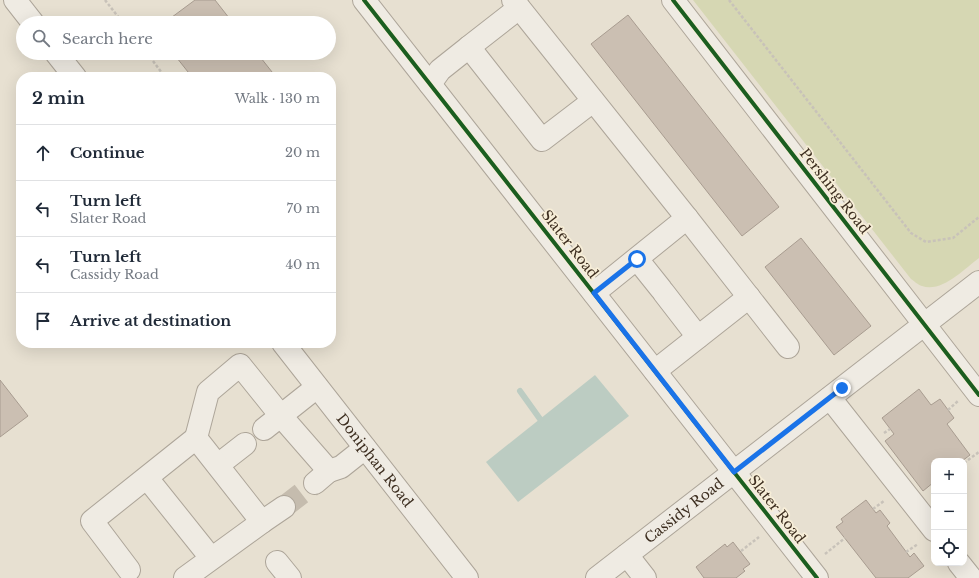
<!DOCTYPE html>
<html lang="en">
<head>
<meta charset="utf-8">
<style>
  :root { --surface:#fff; --page:#f2f2f3; --text:#1f2937; --muted:#747a83; --line:#e0e1e3 }
  body { margin:0; font-family:"Libre Baskerville",serif; background:var(--page); color:var(--text) }
  .controls { position:absolute; right:12px; bottom:12px; display:grid; overflow:hidden; border-radius:8px; box-shadow:0 4px 16px #0002 }
  .controls button { width:36px; height:36px; display:grid; place-items:center; padding:0; border:0; border-bottom:1px solid var(--line); background:var(--surface); color:var(--text); font:20px sans-serif }
  .stop { position:absolute; width:12px; height:12px; margin:-9px; border:3px solid #1a73e8; border-radius:50%; background:#fff }
  .stop.end { background:#1a73e8; border-color:#fff; box-shadow:0 1px 4px #0008 }
  .list { margin:0; padding:0; list-style:none }
  h2 { display:flex; justify-content:space-between; align-items:center; height:52px; margin:0; padding:0 16px; font-size:17px }
  h2 small { font-size:13px; font-weight:400; color:var(--muted) }
  .list li { display:grid; grid-template-columns:26px 1fr auto; gap:12px; align-items:center; box-sizing:border-box; height:56px; padding:0 16px; border-top:1px solid var(--line) }
  .list b { display:block; font-size:15px; white-space:nowrap }
  .list p { margin:0; font-size:13px; white-space:nowrap; color:var(--muted) }
  .list em { font-size:13px; font-style:normal; color:var(--muted) }
  .icon { flex:none; width:22px; height:22px; fill:none; stroke:currentColor; stroke-width:2; stroke-linecap:round; stroke-linejoin:round }
  .map { position:relative; flex:none; width:979px; height:578px; overflow:hidden }
  .search { position:absolute; background:var(--surface); box-shadow:0 4px 16px #0002; left:16px; top:16px; width:320px; height:44px; display:flex; align-items:center; gap:10px; box-sizing:border-box; padding:0 14px; border-radius:22px; color:var(--muted); font-size:15px }
  .panel { position:absolute; background:var(--surface); box-shadow:0 4px 16px #0002; left:16px; top:72px; width:320px; height:276px; border-radius:16px }
  .map>svg:first-child { display:block }
  .green { fill:#d6d7b3 }
  .water { fill:#bcccc2 }
  .lines { fill:none; stroke-linecap:round; stroke-linejoin:round }
  .stream { stroke:#bcccc2; stroke-width:6 }
  .building { fill:#cbbfb2; stroke:#a89c90 }
  .minor-tunnel { stroke:#c5bcae; stroke-width:22; stroke-dasharray:22 11; stroke-linecap:butt }
  .minor-casing { stroke:#ada599; stroke-width:24 }
  .path { stroke:#c8c2b9; stroke-width:2.5; stroke-dasharray:3 2; stroke-linecap:butt }
  .minor { stroke:#efebe3; stroke-width:22 }
  .cycleway-casing { stroke:#f7eed8; stroke-width:6 }
  .cycleway { stroke:#1b5e20; stroke-width:4 }
  .route { stroke:#1a73e8; stroke-width:5 }
  .labels { text-anchor:middle; dominant-baseline:central; stroke-width:3.5; stroke-linejoin:round; paint-order:stroke }
  .street-label { font-size:14px; fill:#3d2e20; stroke:#f7eed8 }
</style>
</head>
<body>
<div class="map">
<svg width="979" height="578" viewBox="0 0 979 578">
  <rect width="100%" height="100%" fill="#e7e0d1"/>
  <path class="green" d="M 693,0 L 979,0 L 979,258 C 964,269 942,293 922,286 C 918,285 914,281 911,279 Z"/>
  <path class="water" d="M 595,375 L 629,416 L 518,502 L 486,462 Z"/>
  <g class="lines">
    <path class="stream" d="M 520,391 L 540,419"/>
  </g>
  <path class="building" d="M 195,0 L 215,0 L 233,23 L 164,23 Z
    M 628,15 L 779,207 L 742,236 L 591,44 Z
    M 173,53 L 257,53 L 276,77 L 192,77 Z
    M 801,238 L 871,326 L 834,355 L 765,267 Z
    M 0,380 L 28,416 L 0,437 Z
    M 919,389 L 931,405 L 940,399 L 954,418 L 947,424 L 970,455 L 962,461 L 934,461 L 934,482 L 923,491 L 885,441 L 894,434 L 882,418 Z
    M 866,500 L 876,513 L 880,510 L 890,523 L 887,526 L 910,557 L 914,553 L 924,566 L 908,578 L 876,578 L 836,527 L 843,522 L 841,519 Z
    M 733,542 L 750,564 L 743,569 L 745,571 L 736,578 L 704,578 L 696,567 L 725,544 L 727,547 Z"/>
  <g class="lines">
    <path class="minor-tunnel" d="M 284,507 L 315,483"/>
    <defs>
      <g id="minor">
        <path d="M 15,0 L 33,23"/>
        <path d="M 364,0 L 817,578"/>
        <path d="M 513,0 L 687,218 L 788,347"/>
        <path d="M 673,0 L 979,395"/>
        <path d="M 469,47 L 519,8"/>
        <path d="M 56,53 L 75,77"/>
        <path d="M 430,84 L 440,70 L 469,47 L 542,140 L 593,101"/>
        <path d="M 637,259 L 661,289"/>
        <path d="M 594,293 L 687,218"/>
        <path d="M 664,293 L 698,337"/>
        <path id="s1" d="M 283,343 L 467,578"/>
        <path d="M 655,371 L 749,297"/>
        <path d="M 830,398 L 934,530"/>
        <path d="M 264,429 L 317,387"/>
        <path d="M 218,465 L 245,444"/>
        <path d="M 147,478 L 211,558"/>
        <path d="M 315,483 L 329,471"/>
        <path d="M 262,522 L 284,507"/>
        <path d="M 627,555 L 645,578"/>
        <path d="M 277,562 L 290,578"/>
        <path d="M 959,563 L 971,578"/>
        <path d="M 129,570 L 92,521 L 196,438"/>
        <path d="M 185,578 L 262,522 L 196,438 L 208,392 L 240,365 L 281,416 L 329,471 L 341,467 L 365,448"/>
        <path id="s2" d="M 597,578 L 979,282"/>
      </g>
    </defs>
    <use href="#minor" class="minor-casing"/>
    <path class="path" d="M 105,0 L 123,23
      M 729,0 L 911,233 L 926,242 L 953,238 L 979,217
      M 147,53 L 165,77
      M 948,410 L 958,401
      M 884,433 L 890,429
      M 964,463 L 979,452
      M 873,509 L 884,501
      M 964,520 L 968,517
      M 741,551 L 759,537
      M 906,552 L 918,544
      M 825,554 L 845,538"/>
    <use href="#minor" class="minor"/>
    <defs>
      <path id="cycleway" d="M 364,0 L 817,578
        M 673,0 L 979,395"/>
    </defs>
    <use href="#cycleway" class="cycleway-casing"/>
    <use href="#cycleway" class="cycleway"/>
  </g>
  <g class="lines">
    <path class="route" d="M 637,259 L 594,293 L 734,472 L 842,388"/>
  </g>
  <g class="labels">
    <g class="street-label">
      <text transform="translate(835 191) rotate(52)">Pershing Road</text>
      <text transform="translate(570 244) rotate(52)">Slater Road</text>
      <text stroke="none"><textPath href="#s1" startOffset="149">Doniphan Road</textPath></text>
      <text transform="translate(777 509) rotate(52)">Slater Road</text>
      <text stroke="none"><textPath href="#s2" startOffset="110">Cassidy Road</textPath></text>
    </g>
  </g>
</svg>
<div class="controls">
<button>+</button>
<button>−</button>
<button><svg class="icon" aria-label="locate" viewBox="0 0 24 24"><circle cx="12" cy="12" r="6"/><path d="M12 2v4M12 18v4M2 12h4M18 12h4"/></svg></button>
</div>
<div class="stop" style="left:637px;top:259px"></div>
<div class="stop end" style="left:842px;top:388px"></div>
<div class="search"><svg class="icon" aria-label="search" viewBox="0 0 24 24"><circle cx="10" cy="10" r="6"/><path d="M15 15l6 6"/></svg>Search here</div>
<section class="panel">
<h2>2 min<small>Walk · 130 m</small></h2>
<ul class="list">
<li><svg class="icon" aria-label="ahead" viewBox="0 0 24 24"><path d="M12 20V5M6 11l6-6 6 6"/></svg><div><b>Continue</b></div><em>20 m</em></li>
<li><svg class="icon" aria-label="left" viewBox="0 0 24 24"><path d="M17 20v-9H6M10 6l-5 5 5 5"/></svg><div><b>Turn left</b><p>Slater Road</p></div><em>70 m</em></li>
<li><svg class="icon" aria-label="left" viewBox="0 0 24 24"><path d="M17 20v-9H6M10 6l-5 5 5 5"/></svg><div><b>Turn left</b><p>Cassidy Road</p></div><em>40 m</em></li>
<li><svg class="icon" aria-label="arrive" viewBox="0 0 24 24"><path d="M6 21V4h12l-3 4 3 4H6"/></svg><div><b>Arrive at destination</b></div></li>
</ul>
</section>
</div>
</body>
</html>
